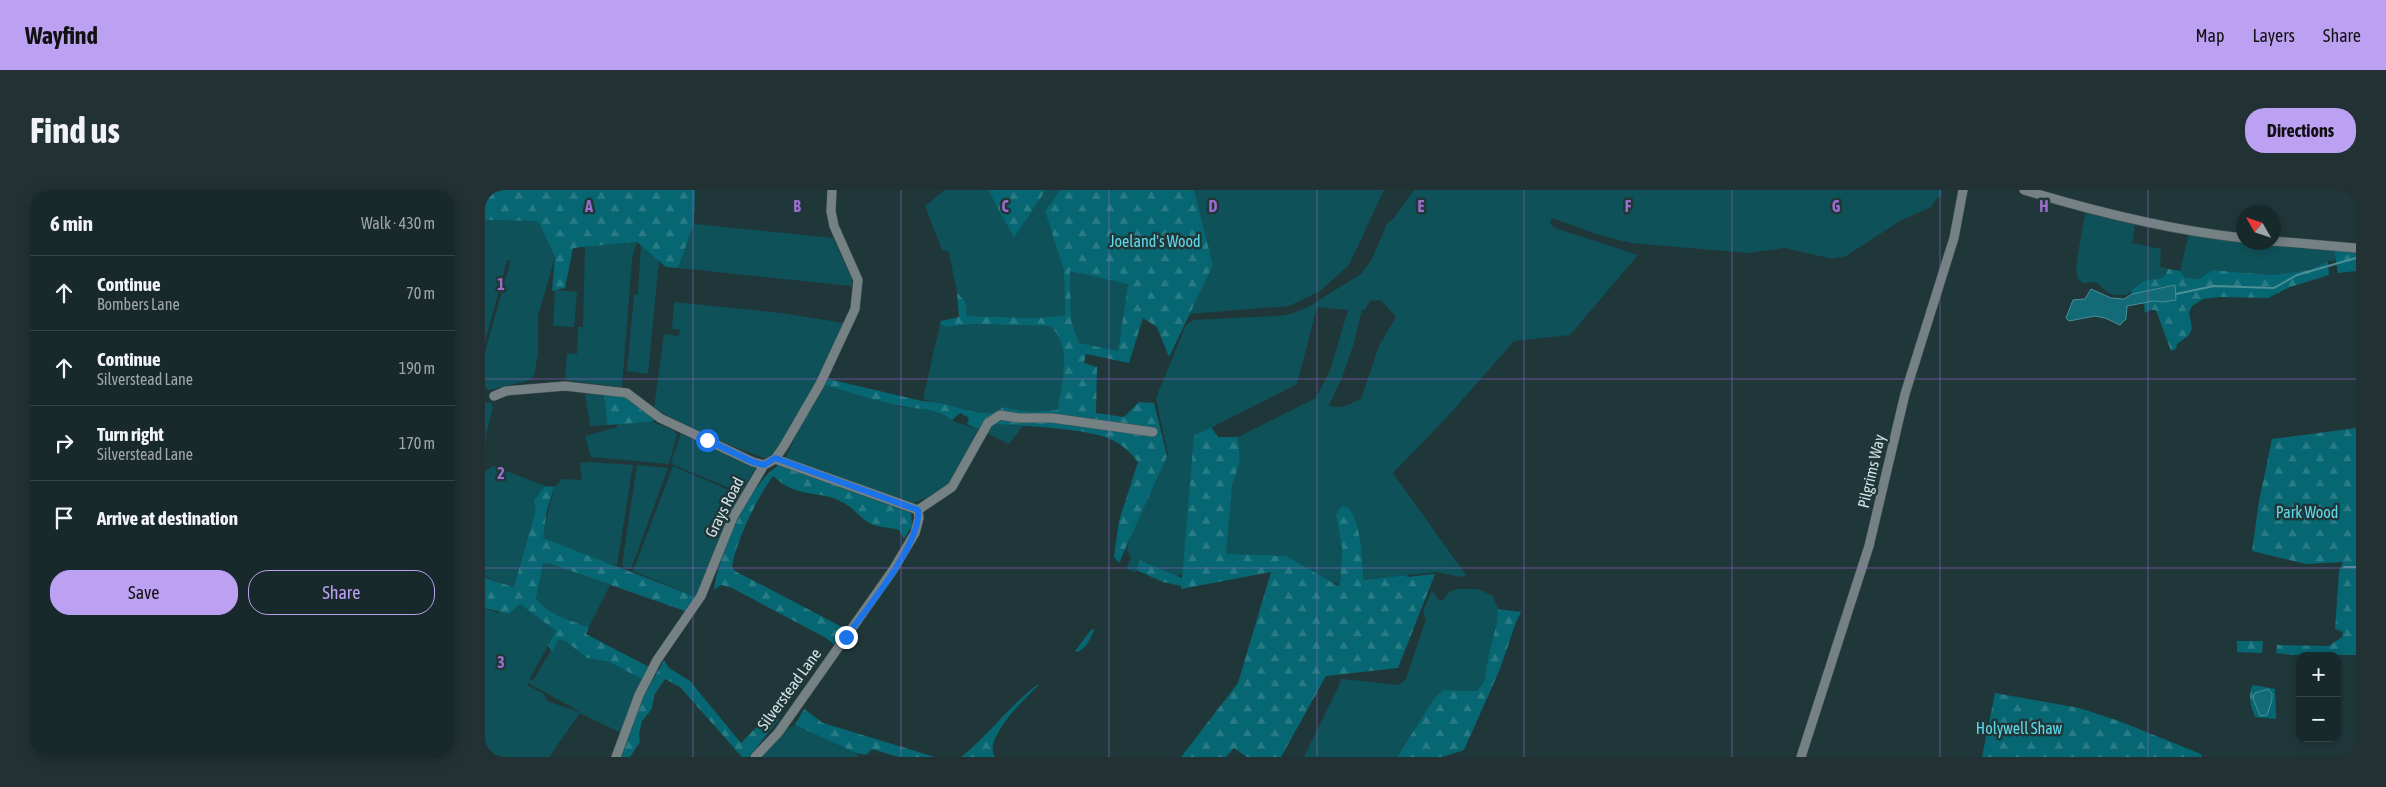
<!DOCTYPE html>
<html lang="en">
<head>
<meta charset="utf-8">
<style>
  :root { --surface:#18292c; --page:#213134; --text:#f1f3f6; --muted:#9fa6a9; --line:#364548; --accent:#bca0f2 }
  body { margin:0; font-family:"Asap Condensed",sans-serif; background:var(--page); color:var(--text) }
  .controls { position:absolute; right:15px; bottom:15px; display:grid; overflow:hidden; border-radius:10px; box-shadow:0 2px 12px #0003 }
  .controls button { width:45px; height:45px; display:grid; place-items:center; padding:0; border:0; border-bottom:1px solid var(--line); background:var(--surface); color:var(--text); font:25px sans-serif }
  .compass { position:absolute; left:1751px; top:15px; width:45px; height:45px; border-radius:50%; background:var(--surface); box-shadow:0 2px 12px #0003; rotate:309deg }
  .stop { position:absolute; width:15px; height:15px; margin:-11px; border:4px solid #1a73e8; border-radius:50%; background:#fff }
  .stop.end { background:#1a73e8; border-color:#fff; box-shadow:0 1px 5px #0008 }
  .list { margin:0; padding:0; list-style:none }
  h2 { display:flex; justify-content:space-between; align-items:center; height:65px; margin:0; padding:0 20px; font-size:21px }
  h2 small { font-size:16px; font-weight:400; color:var(--muted) }
  .list li { display:grid; grid-template-columns:32px 1fr auto; gap:15px; align-items:center; box-sizing:border-box; height:75px; padding:0 20px; border-top:1px solid var(--line) }
  .list b { display:block; font-size:19px; white-space:nowrap }
  .list p { margin:0; font-size:16px; white-space:nowrap; color:var(--muted) }
  .list em { font-size:16px; font-style:normal; color:var(--muted) }
  .actions { display:flex; gap:10px; padding:15px 20px }
  .actions a { flex:1; padding:11px 0; border:1px solid var(--accent); border-radius:20px; text-align:center; font-size:18px; color:var(--accent) }
  .actions .main { background:var(--accent); color:#111 }
  .icon { flex:none; width:28px; height:28px; fill:none; stroke:currentColor; stroke-width:2; stroke-linecap:round; stroke-linejoin:round }
  .map { position:relative; flex:none; width:1871px; height:567px; overflow:hidden; border-radius:20px }
  header { display:flex; align-items:center; gap:30px; box-sizing:border-box; height:70px; padding:0 25px; background:var(--accent); color:#111 }
  header strong { font-size:24px }
  nav { display:flex; gap:28px; margin-inline-start:auto; font-size:18px }
  .intro { display:flex; align-items:center; justify-content:space-between; box-sizing:border-box; height:120px; padding:0 30px }
  h1 { margin:0; font-size:35px }
  .button { padding:12px 22px; border-radius:20px; background:var(--accent); color:#111; font-size:18px; font-weight:700 }
  main { display:flex; gap:30px; padding:0 30px }
  aside { flex:1; background:var(--surface); border-radius:20px; box-shadow:0 2px 12px #0003 }
  .map>svg:first-child { display:block }
  .grass { fill:#0f5159; fill-rule:evenodd }
  .forest { fill:url(#forest-firs); fill-rule:evenodd }
  .water { fill:#126b76; stroke:#4c8f97 }
  .lines { fill:none; stroke-linecap:round; stroke-linejoin:round }
  .stream { stroke:#4c8f97; stroke-width:2 }
  .minor-casing { stroke:#415659; stroke-width:10 }
  .minor { stroke:#768183; stroke-width:9 }
  .route { stroke:#1a73e8; stroke-width:6 }
  .grid { fill:none; stroke:#9a6ccc; stroke-width:1; stroke-opacity:0.55 }
  .labels { text-anchor:middle; dominant-baseline:central; stroke-width:5; stroke-linejoin:round; paint-order:stroke }
  .park-label { font-size:16px; fill:#62d9ea; stroke:#20373a }
  .street-label { font-size:16px; fill:#d5e2e4; stroke:#20373a }
  .grid-label { font-size:16px; text-anchor:middle; font-weight:bold; fill:#9a6ccc; stroke:#20373a; stroke-width:5; stroke-linejoin:round; paint-order:stroke }
</style>
</head>
<body>
<header>
<strong>Wayfind</strong>
<nav><a>Map</a><a>Layers</a><a>Share</a></nav>
</header>
<div class="intro"><h1>Find us</h1><a class="button">Directions</a></div>
<main>
<aside>
<h2>6 min<small>Walk · 430 m</small></h2>
<ul class="list">
<li><svg class="icon" aria-label="ahead" viewBox="0 0 24 24"><path d="M12 20V5M6 11l6-6 6 6"/></svg><div><b>Continue</b><p>Bombers Lane</p></div><em>70 m</em></li>
<li><svg class="icon" aria-label="ahead" viewBox="0 0 24 24"><path d="M12 20V5M6 11l6-6 6 6"/></svg><div><b>Continue</b><p>Silverstead Lane</p></div><em>190 m</em></li>
<li><svg class="icon" aria-label="right" viewBox="0 0 24 24"><path d="M7 20v-9h11M14 6l5 5-5 5"/></svg><div><b>Turn right</b><p>Silverstead Lane</p></div><em>170 m</em></li>
<li><svg class="icon" aria-label="arrive" viewBox="0 0 24 24"><path d="M6 21V4h12l-3 4 3 4H6"/></svg><div><b>Arrive at destination</b></div></li>
</ul>
<div class="actions"><a class="main">Save</a><a>Share</a></div>
</aside>
<div class="map">
<svg width="1871" height="567" viewBox="0 0 1871 567">
  <defs>
    <pattern id="forest-firs" width="22" height="20" patternUnits="userSpaceOnUse" patternTransform="scale(1.25)"><rect width="22" height="20" fill="#066671"/><path d="M5 1l3.5 6h-7zM16 11l3.5 6h-7z" fill="#297c85"/></pattern>
  </defs>
  <rect width="100%" height="100%" fill="#20373a"/>
  <path class="grass" d="M 460,0 L 503,0 L 529,48 L 561,0 L 575,0 L 560,21 L 579,81 L 580,125 L 553,128 L 481,126 L 480,111 L 472,103 L 464,62 L 457,60 L 440,16 Z
    M 709,0 L 899,0 L 864,75 L 835,101 L 804,116 L 704,124 L 728,75 Z
    M 929,0 L 1456,0 L 1457,5 L 1451,9 L 1446,17 L 1415,31 L 1361,66 L 1348,69 L 1299,58 L 1263,63 L 1146,53 L 1114,45 L 1067,28 L 1065,33 L 1070,38 L 1153,65 L 1085,145 L 1029,151 L 962,227 L 908,283 L 981,385 L 975,387 L 951,382 L 879,390 L 876,364 L 851,325 L 857,358 L 855,394 L 741,365 L 743,320 L 747,295 L 755,272 L 753,247 L 831,208 L 845,181 L 863,120 L 832,117 L 812,194 L 712,245 L 702,357 L 698,383 L 692,386 L 656,370 L 650,382 L 641,379 L 646,368 L 642,360 C 650,327 664,292 683,265 L 671,208 L 701,135 L 709,130 L 793,126 L 806,124 L 823,117 L 876,84 L 886,71 L 902,34 L 909,28 ZM 896,110 L 911,127 L 894,156 L 876,209 C 866,213 855,221 844,215 L 856,190 L 869,153 L 877,119 L 879,121 L 885,111 Z
    M 1600,23 L 1650,35 L 1647,53 L 1676,59 L 1675,77 L 1683,79 L 1682,84 L 1676,89 L 1658,92 L 1641,105 L 1629,105 L 1622,102 L 1611,92 L 1598,93 L 1592,88 L 1591,76 Z
    M 2,30 L 53,31 L 70,67 L 53,126 L 53,163 L 49,186 L 42,191 L 5,200 L 0,198 L 0,162 L 26,70 L 22,71 L 0,151 L 0,32 Z
    M 209,34 L 348,48 L 367,89 L 367,96 L 193,78 Z
    M 1704,43 L 1758,52 L 1849,60 L 1850,71 L 1843,71 L 1825,80 L 1811,82 L 1786,85 L 1727,80 L 1714,89 L 1700,88 L 1695,81 Z
    M 152,52 L 147,69 L 137,197 L 80,190 L 82,163 L 92,164 L 93,137 L 98,137 L 100,57 Z
    M 156,55 L 174,70 L 163,184 L 142,181 L 149,105 L 153,104 Z
    M 585,80 L 643,93 L 633,162 L 594,153 L 586,130 Z
    M 70,100 L 92,102 L 89,137 L 68,136 Z
    M 189,112 L 296,123 L 359,133 L 330,197 L 288,266 L 280,268 L 222,247 L 169,218 L 179,144 L 194,146 L 195,140 L 187,139 Z
    M 455,134 L 461,137 L 489,134 L 565,136 C 588,155 576,194 573,221 L 544,222 L 517,217 L 514,222 L 502,225 L 438,209 Z
    M 340,195 L 416,217 L 447,219 L 459,223 L 470,232 L 493,239 L 473,282 L 460,300 L 428,313 L 300,269 L 319,228 Z
    M 119,203 L 122,235 L 105,236 L 100,204 Z
    M 0,212 L 6,213 L 8,217 L 1,245 L 0,259 Z
    M 168,232 L 187,240 L 192,244 L 184,274 L 106,267 L 100,246 L 132,237 L 132,234 Z
    M 509,234 L 538,236 L 524,254 L 501,243 Z
    M 196,244 L 271,277 L 256,303 L 189,275 L 186,272 Z
    M 105,272 L 148,275 L 132,375 L 115,371 L 57,348 L 69,297 L 78,289 L 97,290 L 95,273 Z
    M 152,275 L 183,278 L 146,379 L 137,376 Z
    M 9,276 L 60,296 L 49,310 L 52,320 L 29,397 L 0,387 L 0,281 Z
    M 188,276 L 255,305 L 241,330 L 211,407 L 148,381 Z
    M 63,373 L 125,395 L 104,437 C 84,430 65,425 51,409 L 58,374 Z
    M 971,399 L 993,399 L 1008,406 L 1013,419 L 1013,433 L 1002,471 L 1004,479 L 996,498 L 992,501 L 958,500 L 950,507 L 912,567 L 819,567 L 857,489 L 913,495 L 921,489 L 941,429 L 938,421 L 947,400 L 953,410 L 957,411 L 964,402 Z
    M 35,414 L 71,441 L 44,490 L 49,489 L 73,449 L 82,452 L 102,468 L 124,472 L 157,489 L 136,543 L 95,523 L 64,567 L 0,567 L 0,418 L 13,423 ZM 43,493 L 94,521 L 94,522 L 62,511 L 59,504 L 42,495 Z
    M 310,535 L 371,563 L 374,567 L 275,567 L 303,538 Z"/>
  <path class="forest" d="M 0,0 L 210,0 L 209,34 L 193,78 L 181,77 L 152,52 L 88,58 L 80,98 L 67,101 L 70,67 L 53,31 L 2,30 L 0,32 Z
    M 503,0 L 561,0 L 529,48 Z
    M 575,0 L 709,0 L 728,75 L 684,167 L 672,137 L 658,128 L 644,173 L 601,164 L 599,173 L 612,177 L 611,223 L 639,227 L 654,212 L 669,213 L 682,266 L 634,373 L 629,367 L 634,331 L 653,272 C 645,262 638,255 627,250 C 603,238 537,236 509,234 L 515,227 L 567,230 L 668,244 L 668,239 L 570,226 L 538,227 L 514,222 L 493,239 L 482,234 L 484,228 L 475,223 L 467,230 C 451,217 435,220 416,216 C 390,211 365,202 340,195 L 343,189 L 437,211 C 465,211 490,228 514,222 L 517,217 L 544,222 L 573,220 C 576,194 588,155 565,136 L 489,134 L 461,137 L 455,134 L 456,131 L 474,127 L 472,103 L 480,111 L 482,126 L 553,128 L 580,125 L 579,81 L 560,21 ZM 585,81 L 643,94 L 633,161 L 594,153 L 586,130 Z
    M 1849,60 L 1871,61 L 1871,81 L 1853,83 Z
    M 1843,71 L 1844,85 L 1805,97 L 1783,108 L 1735,107 L 1718,109 L 1707,116 L 1704,123 L 1707,138 L 1704,145 L 1692,154 L 1691,159 L 1686,161 L 1671,120 L 1666,120 L 1660,123 L 1659,112 L 1691,110 L 1682,96 L 1647,104 L 1646,101 C 1650,98 1655,93 1660,91 C 1670,88 1680,92 1683,79 L 1695,81 L 1700,88 L 1714,89 L 1727,80 L 1786,85 L 1811,82 L 1825,80 Z
    M 119,203 L 140,206 L 171,229 L 166,232 L 122,235 Z
    M 726,237 L 733,247 L 753,247 L 755,272 L 747,295 L 741,364 L 801,366 L 853,396 L 855,394 L 857,358 L 851,325 L 856,317 C 876,312 877,376 879,390 L 922,385 L 922,387 L 950,384 L 913,478 L 841,486 L 796,567 L 762,567 L 749,558 L 741,567 L 696,567 L 753,493 L 786,382 L 696,399 L 696,396 L 678,392 L 651,380 L 655,370 L 697,388 L 709,246 Z
    M 1871,238 L 1871,465 L 1807,465 L 1791,463 L 1792,455 L 1844,456 L 1857,447 L 1858,442 L 1850,439 L 1854,381 L 1858,372 L 1821,374 L 1767,361 L 1774,311 L 1787,249 Z
    M 294,275 L 426,323 L 427,336 L 419,349 L 414,340 C 404,337 393,338 384,333 C 375,327 368,318 359,313 C 335,299 314,310 288,286 C 273,306 250,353 247,377 L 250,381 L 359,438 L 350,455 L 341,448 L 245,397 L 236,395 L 229,400 C 233,366 264,293 294,275 Z
    M 60,296 L 69,297 L 62,320 L 58,348 L 211,407 L 200,421 L 63,373 L 58,374 L 51,409 C 65,425 84,430 104,437 L 101,444 L 164,477 L 157,489 L 124,472 L 102,468 L 82,452 L 74,449 L 67,462 L 63,455 L 71,441 L 35,414 L 24,424 L 0,418 L 0,388 L 29,397 L 51,320 L 49,310 Z
    M 1013,419 L 1036,422 L 1031,432 L 1015,479 L 979,560 L 957,567 L 912,567 L 950,507 L 958,500 L 992,501 C 1003,491 1000,481 1003,469 C 1006,452 1013,437 1013,419 Z
    M 610,439 L 601,456 L 593,462 L 590,461 L 606,440 Z
    M 1752,451 L 1778,451 L 1777,463 L 1752,462 Z
    M 179,470 L 184,478 L 205,491 L 256,553 C 268,542 276,528 294,529 L 264,567 L 257,567 L 195,497 L 180,489 L 169,505 L 167,519 L 157,531 L 154,544 L 155,552 L 145,567 L 136,567 L 153,516 Z
    M 552,495 L 554,495 C 541,507 497,549 510,567 L 476,567 C 504,545 524,516 552,495 Z
    M 1768,495 L 1790,499 L 1791,529 L 1770,527 C 1766,516 1762,506 1768,495 Z
    M 1510,503 L 1594,518 L 1634,531 L 1716,564 L 1717,567 L 1497,567 Z
    M 319,519 L 338,533 L 450,567 L 413,567 L 387,559 L 381,565 L 371,563 L 310,535 Z"/>
  <path class="water" d="M 1690,95 L 1691,110 L 1677,112 L 1669,111 L 1642,116 L 1641,129 L 1635,135 L 1620,128 L 1610,126 L 1584,131 L 1581,128 L 1588,110 L 1600,109 L 1606,99 L 1626,108 L 1639,109 L 1647,104 Z
    M 1783,499 L 1787,503 L 1787,510 L 1782,525 L 1775,526 L 1768,508 L 1770,503 Z"/>
  <g class="lines">
    <path class="stream" d="M 1691,104 L 1729,96 L 1789,98 L 1812,85 L 1871,68
      M 1859,377 L 1871,377"/>
    <defs>
      <path id="minor" d="M 1539,0 C 1611,22 1684,40 1758,48
        M 1788,51 L 1871,58
        M 9,206 L 21,201 L 80,196 L 142,203 L 175,228 L 268,272 L 279,275
        M 290,269 L 433,320
        M 433,320 L 467,297 L 503,233 L 515,225 L 534,228 L 567,228 L 668,242
        M 131,567 L 154,505 L 172,470 L 216,406 L 248,327 L 279,275 L 290,269 L 299,256 L 335,194 L 370,119 L 373,90 L 349,36 L 346,21 L 347,0
        M 270,567 L 293,543 L 408,380 L 430,343 L 434,328 L 433,320
        M 1316,567 L 1384,356 L 1420,204 L 1469,48 L 1478,0"/>
    </defs>
    <use href="#minor" class="minor-casing"/>
    <use href="#minor" class="minor"/>
  </g>
  <g class="lines">
    <path class="route" d="M 222,250 L 268,272 L 279,275 L 290,268 L 433,320 C 437,353 381,419 361,447"/>
  </g>
  <path class="grid" d="M 208,0 L 208,567M 416,0 L 416,567M 624,0 L 624,567M 832,0 L 832,567M 1039,0 L 1039,567M 1247,0 L 1247,567M 1455,0 L 1455,567M 1663,0 L 1663,567M 0,189 L 1871,189M 0,378 L 1871,378"/>
  <g class="labels">
    <g class="park-label">
      <text x="670" y="51">Joeland's Wood</text>
      <text x="1822" y="322">Park Wood</text>
      <text x="1534" y="538">Holywell Shaw</text>
    </g>
    <g class="street-label">
      <text transform="translate(1386 281) rotate(-77)">Pilgrims Way</text>
      <text transform="translate(239 317) rotate(-63)">Grays Road</text>
      <text transform="translate(304 499) rotate(-54)">Silverstead Lane</text>
    </g>
  </g>
  <g class="grid-label">
    <text x="104" y="22">A</text>
    <text x="312" y="22">B</text>
    <text x="520" y="22">C</text>
    <text x="728" y="22">D</text>
    <text x="936" y="22">E</text>
    <text x="1143" y="22">F</text>
    <text x="1351" y="22">G</text>
    <text x="1559" y="22">H</text>
    <text x="16" y="100">1</text>
    <text x="16" y="289">2</text>
    <text x="16" y="478">3</text>
  </g>
</svg>
<div class="controls">
<button>+</button>
<button>−</button>
</div>
<svg class="compass" viewBox="-18 -18 36 36"><path d="M0-13l5 13h-10z" fill="#e53935"/><path d="M0 13l5-13h-10z" fill="#9fa6a9"/></svg>
<div class="stop" style="left:222px;top:250px"></div>
<div class="stop end" style="left:361px;top:447px"></div>
</div>
</main>
</body>
</html>
